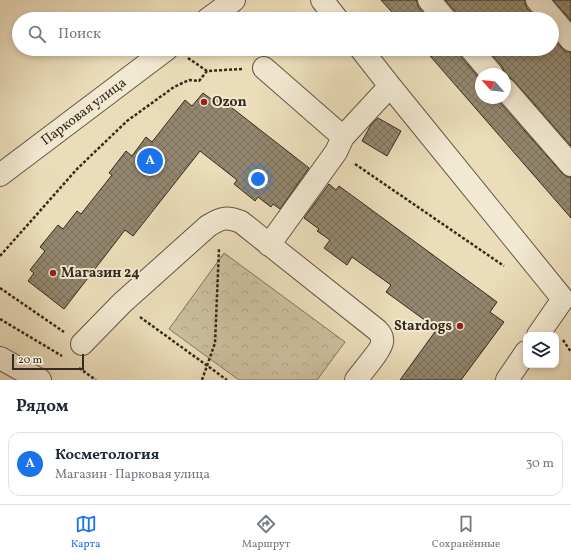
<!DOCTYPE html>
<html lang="ru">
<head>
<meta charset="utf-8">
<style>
  :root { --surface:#fff; --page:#f6f6f7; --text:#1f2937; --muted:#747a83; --line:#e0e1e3; --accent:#1a73e8 }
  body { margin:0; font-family:Vollkorn,serif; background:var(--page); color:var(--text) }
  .controls { position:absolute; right:12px; bottom:12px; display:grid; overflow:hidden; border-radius:8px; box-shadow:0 2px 6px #0003 }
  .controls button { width:36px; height:36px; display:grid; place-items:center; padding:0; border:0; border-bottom:1px solid var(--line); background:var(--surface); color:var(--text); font:20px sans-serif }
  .compass { position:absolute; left:475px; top:68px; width:36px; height:36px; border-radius:50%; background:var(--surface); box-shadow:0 2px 6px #0003; rotate:297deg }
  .scale { position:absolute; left:12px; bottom:10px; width:72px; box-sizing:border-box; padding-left:4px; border:2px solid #342a1d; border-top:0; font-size:11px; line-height:14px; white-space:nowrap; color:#342a1d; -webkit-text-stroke:3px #f2e9d2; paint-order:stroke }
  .you { position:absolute; left:258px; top:179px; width:14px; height:14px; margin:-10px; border:3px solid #fff; border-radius:50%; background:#1a73e8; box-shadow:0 0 0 6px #1a73e833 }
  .badge { display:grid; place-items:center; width:26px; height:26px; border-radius:50%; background:var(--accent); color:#fff; font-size:13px; font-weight:700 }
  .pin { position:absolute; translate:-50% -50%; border:2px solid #fff; box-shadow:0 1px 4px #0006 }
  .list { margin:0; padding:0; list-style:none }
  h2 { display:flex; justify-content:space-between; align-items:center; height:52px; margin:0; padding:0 16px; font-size:17px }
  h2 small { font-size:13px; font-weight:400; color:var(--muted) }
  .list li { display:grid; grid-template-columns:26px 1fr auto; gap:12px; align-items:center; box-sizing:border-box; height:64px; margin:0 8px 8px; padding:0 8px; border:1px solid var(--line); border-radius:12px }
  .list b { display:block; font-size:15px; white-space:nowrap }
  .list p { margin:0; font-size:13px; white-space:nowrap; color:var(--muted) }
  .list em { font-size:13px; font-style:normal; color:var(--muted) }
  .icon { flex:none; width:22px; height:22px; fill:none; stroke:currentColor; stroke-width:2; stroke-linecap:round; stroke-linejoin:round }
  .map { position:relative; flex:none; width:571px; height:380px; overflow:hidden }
  .search { position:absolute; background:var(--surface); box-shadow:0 2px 6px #0003; left:12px; right:12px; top:12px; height:44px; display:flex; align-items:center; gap:10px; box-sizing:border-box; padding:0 14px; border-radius:22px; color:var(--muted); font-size:15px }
  .sheet { height:124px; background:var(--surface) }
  nav { display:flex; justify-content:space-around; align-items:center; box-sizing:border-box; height:56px; border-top:1px solid var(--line); background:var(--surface); font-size:11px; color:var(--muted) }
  nav a { display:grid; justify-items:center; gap:2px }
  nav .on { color:var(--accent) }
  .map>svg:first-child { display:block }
  .park { fill:url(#park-crowns); stroke:#80745e }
  .building { fill:url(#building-cross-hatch); stroke:#342a1d }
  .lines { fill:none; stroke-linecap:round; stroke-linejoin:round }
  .minor-casing { stroke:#625744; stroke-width:24 }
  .path { stroke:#342a1d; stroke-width:2.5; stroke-dasharray:3 2; stroke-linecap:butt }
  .minor { stroke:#f2e9d2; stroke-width:22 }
  .poi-dot { fill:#8f2418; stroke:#f2e9d2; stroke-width:1.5 }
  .labels { text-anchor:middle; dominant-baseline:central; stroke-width:4; stroke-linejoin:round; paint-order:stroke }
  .poi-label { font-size:14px; font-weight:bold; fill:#342a1d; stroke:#f2e9d2; text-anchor:start }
  .street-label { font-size:14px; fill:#342a1d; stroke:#f2e9d2 }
</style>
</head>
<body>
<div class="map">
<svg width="571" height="380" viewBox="0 0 571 380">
  <defs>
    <pattern id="park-crowns" width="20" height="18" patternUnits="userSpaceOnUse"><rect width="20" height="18" fill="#ccbf9f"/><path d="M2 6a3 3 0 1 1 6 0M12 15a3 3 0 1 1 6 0" fill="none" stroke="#b0a488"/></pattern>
    <pattern id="building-cross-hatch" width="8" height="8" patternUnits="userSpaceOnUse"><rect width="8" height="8" fill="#93876f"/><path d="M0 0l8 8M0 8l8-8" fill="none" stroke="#796f5b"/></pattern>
  </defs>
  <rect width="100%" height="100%" fill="#ebddba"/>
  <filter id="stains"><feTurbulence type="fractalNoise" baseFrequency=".005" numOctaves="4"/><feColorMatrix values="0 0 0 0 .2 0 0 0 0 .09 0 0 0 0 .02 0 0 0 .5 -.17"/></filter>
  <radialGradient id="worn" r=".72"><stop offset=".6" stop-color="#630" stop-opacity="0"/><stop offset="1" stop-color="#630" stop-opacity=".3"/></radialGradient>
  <path class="park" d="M 224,253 L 345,342 L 317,380 L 239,380 L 169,329 Z"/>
  <path class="building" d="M 381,0 L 417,0 L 417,3 L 419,8 L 429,19 L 398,19 Z
    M 445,0 L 525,0 L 525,3 L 527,8 L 537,19 L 457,19 L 457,16 L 455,11 Z
    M 553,0 L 571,0 L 571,21 Z
    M 552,37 L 562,48 L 566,52 L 571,52 L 571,146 L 514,81 L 509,77 L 505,77 L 505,74 L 504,74 L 504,71 L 502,66 L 487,49 L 552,49 Z
    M 424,49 L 459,49 L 459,52 L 461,57 L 481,80 L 481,98 L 496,98 L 562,173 L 567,177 L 571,177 L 571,218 Z
    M 203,93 L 215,102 L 218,97 L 309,168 L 280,209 L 273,204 L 271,207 L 258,197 L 255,201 L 234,184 L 237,180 L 200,151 L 133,236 L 125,230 L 64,309 L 28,281 L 34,273 L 30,270 L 45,251 L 40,247 L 58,225 L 63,229 L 77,211 L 81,214 L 112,175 L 109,173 L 126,151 L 132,156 L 146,137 L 152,142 L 185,100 L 192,106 Z
    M 378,118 L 401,131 L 387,156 L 362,141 L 372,123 Z
    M 329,184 L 336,190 L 339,186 L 497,302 L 490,312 L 504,322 L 461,380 L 400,380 L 437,329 L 386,292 L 391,285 L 352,257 L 347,265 L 324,248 L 330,240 L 317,231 L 319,229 L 304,218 Z"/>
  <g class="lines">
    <defs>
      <path id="minor" d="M 322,0 L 337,19
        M 429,0 L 445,19
        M 537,0 L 571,40
        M 208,19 L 234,0
        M 361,49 L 390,86 L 563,299 L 538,335
        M 471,49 L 492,74
        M 264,68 L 343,137
        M 505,89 L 571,165
        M 0,175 L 167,49
        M 269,245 L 336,152 L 343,137 L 390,86
        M 82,344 L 122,303 L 208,226 C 221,218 226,216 241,222 L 377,330 C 380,333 383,337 382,342 C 382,349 361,373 356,380
        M 0,358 L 40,380
        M 507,380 L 526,352"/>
    </defs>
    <use href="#minor" class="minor-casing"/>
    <path class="path" d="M 188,58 L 207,71
      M 355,164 L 504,266
      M 0,256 L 77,169 L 127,121 L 174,87 L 189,80 L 199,81 L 207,71 L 242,69
      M 0,288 L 64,332
      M 140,317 L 227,380
      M 0,319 L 62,356
      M 563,340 L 571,352
      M 79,368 L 96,380
      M 202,380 L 215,343 L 219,249"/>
    <use href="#minor" class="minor"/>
  </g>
  <g class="poi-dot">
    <circle cx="204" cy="102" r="4"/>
    <circle cx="53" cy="273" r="4"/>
    <circle cx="460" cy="326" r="4"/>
  </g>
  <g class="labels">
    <g class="poi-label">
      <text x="212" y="102">Ozon</text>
      <text x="61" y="273">Магазин 24</text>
      <text x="452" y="326" text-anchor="end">Stardogs</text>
    </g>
    <g class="street-label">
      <text transform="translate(84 112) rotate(-37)">Парковая улица</text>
    </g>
  </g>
  <rect width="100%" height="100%" filter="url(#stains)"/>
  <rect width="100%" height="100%" fill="url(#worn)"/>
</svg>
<div class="controls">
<button><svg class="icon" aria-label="layers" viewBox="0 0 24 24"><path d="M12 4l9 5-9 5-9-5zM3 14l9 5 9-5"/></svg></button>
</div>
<svg class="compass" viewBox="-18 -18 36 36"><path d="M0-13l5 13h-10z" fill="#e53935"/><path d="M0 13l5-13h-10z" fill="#747a83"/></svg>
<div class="scale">20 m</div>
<div class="you"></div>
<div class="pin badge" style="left:150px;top:161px">A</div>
<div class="search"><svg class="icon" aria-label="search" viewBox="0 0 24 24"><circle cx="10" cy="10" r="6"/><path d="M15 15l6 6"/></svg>Поиск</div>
</div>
<section class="sheet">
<h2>Рядом<small></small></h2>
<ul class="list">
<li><span class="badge">A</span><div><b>Косметология</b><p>Магазин · Парковая улица</p></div><em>30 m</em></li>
</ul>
</section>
<nav>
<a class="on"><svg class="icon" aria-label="map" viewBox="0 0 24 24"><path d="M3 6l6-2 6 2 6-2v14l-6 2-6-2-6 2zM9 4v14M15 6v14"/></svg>Карта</a>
<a><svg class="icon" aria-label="directions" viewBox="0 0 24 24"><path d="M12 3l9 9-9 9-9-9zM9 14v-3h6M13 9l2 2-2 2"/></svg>Маршрут</a>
<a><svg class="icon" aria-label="saved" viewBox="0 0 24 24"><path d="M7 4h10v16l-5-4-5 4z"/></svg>Сохранённые</a>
</nav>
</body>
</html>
